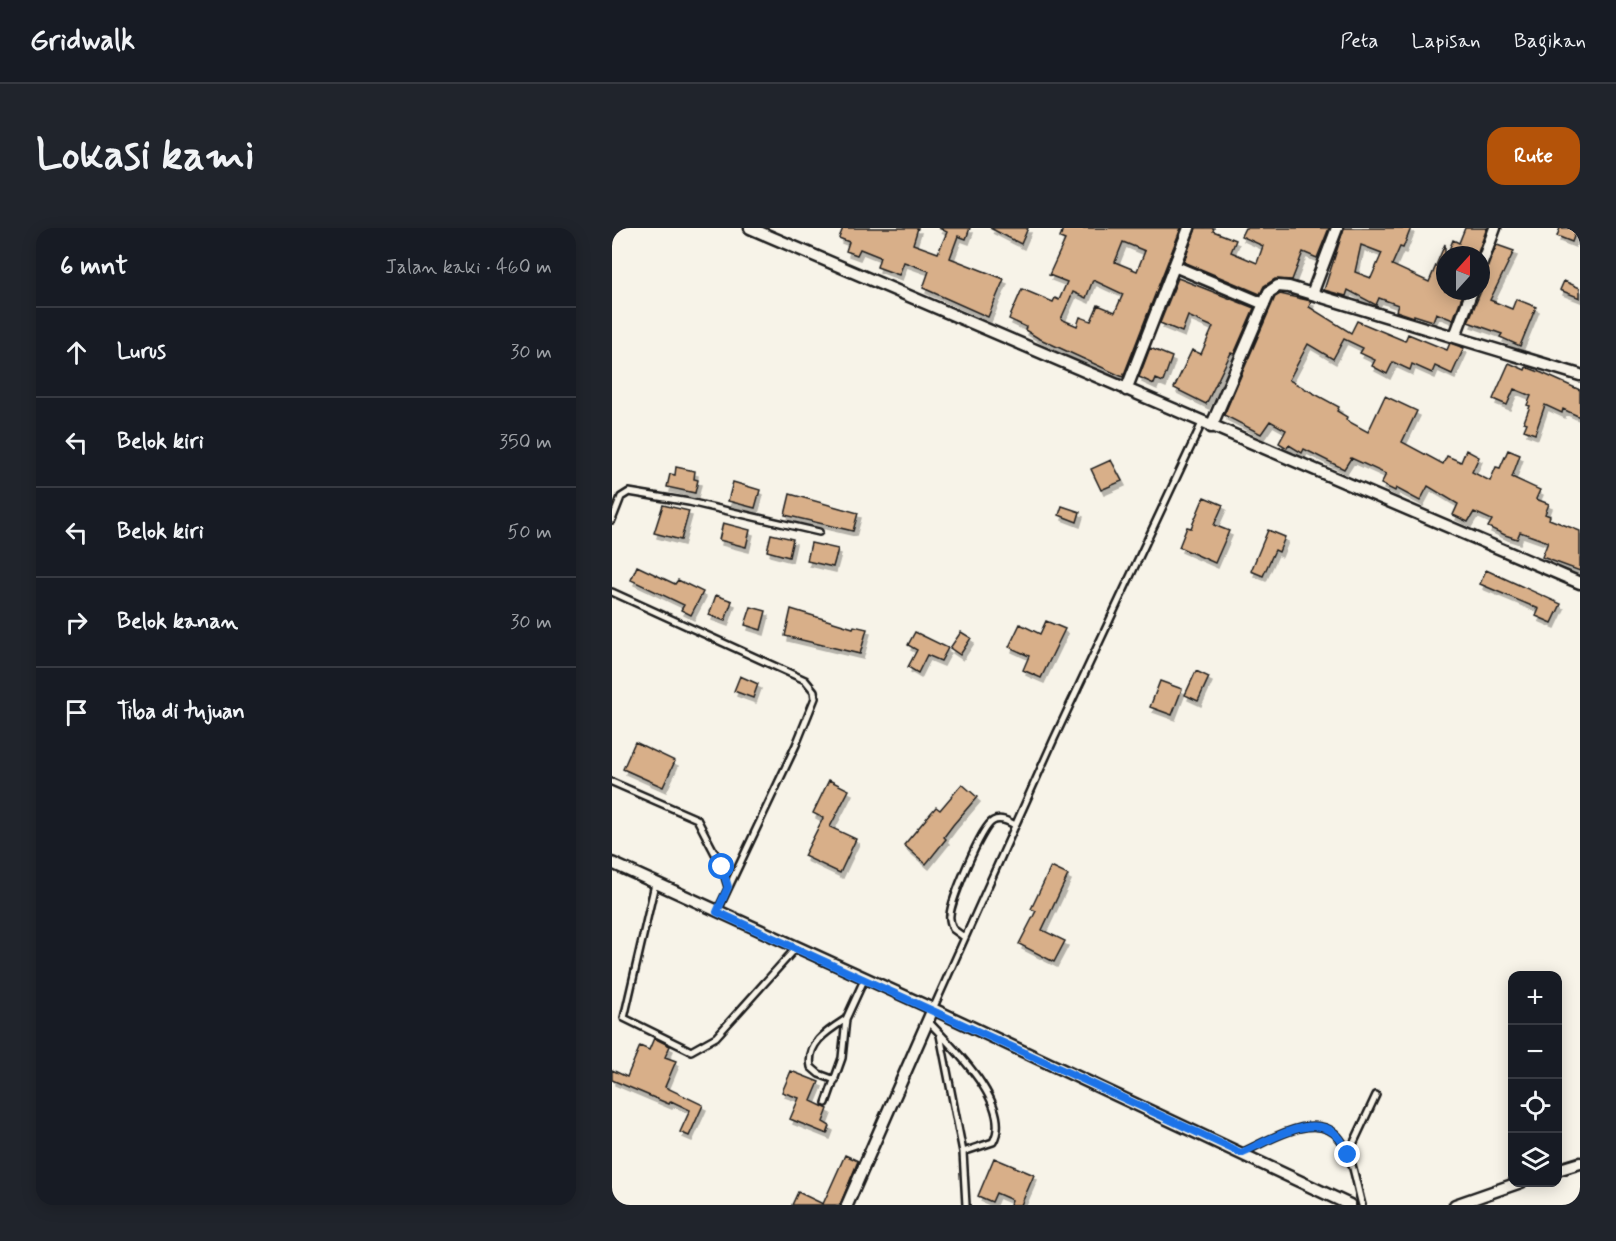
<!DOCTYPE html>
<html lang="id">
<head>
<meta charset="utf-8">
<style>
  :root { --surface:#171b24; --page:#20242c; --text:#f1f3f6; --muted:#9ea1a6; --line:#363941; --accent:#b45309 }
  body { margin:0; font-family:Mynerve,sans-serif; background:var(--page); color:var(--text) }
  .controls { position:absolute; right:18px; bottom:18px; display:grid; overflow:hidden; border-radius:12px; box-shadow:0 3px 15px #0003 }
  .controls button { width:54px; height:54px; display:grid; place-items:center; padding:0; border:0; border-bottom:2px solid var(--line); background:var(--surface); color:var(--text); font:30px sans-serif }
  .compass { position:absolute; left:824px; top:18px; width:54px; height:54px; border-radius:50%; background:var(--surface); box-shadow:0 3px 15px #0003; rotate:21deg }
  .stop { position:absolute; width:18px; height:18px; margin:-14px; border:4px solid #1a73e8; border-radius:50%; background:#fff }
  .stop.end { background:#1a73e8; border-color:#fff; box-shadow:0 2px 6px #0008 }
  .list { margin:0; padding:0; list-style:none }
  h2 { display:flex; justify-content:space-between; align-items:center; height:78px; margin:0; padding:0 24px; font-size:26px }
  h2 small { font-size:20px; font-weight:400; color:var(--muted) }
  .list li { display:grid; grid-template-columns:39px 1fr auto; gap:18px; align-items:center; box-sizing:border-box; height:90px; padding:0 24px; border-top:2px solid var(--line) }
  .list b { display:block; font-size:22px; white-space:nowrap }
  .list em { font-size:20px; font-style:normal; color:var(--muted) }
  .icon { flex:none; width:33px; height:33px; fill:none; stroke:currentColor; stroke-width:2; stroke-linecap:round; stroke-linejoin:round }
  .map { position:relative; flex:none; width:968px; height:977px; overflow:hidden; border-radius:18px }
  header { display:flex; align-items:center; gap:36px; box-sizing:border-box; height:84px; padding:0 30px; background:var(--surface); border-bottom:2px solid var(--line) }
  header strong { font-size:28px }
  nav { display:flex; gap:33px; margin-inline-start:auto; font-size:21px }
  .intro { display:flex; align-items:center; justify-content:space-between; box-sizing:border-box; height:144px; padding:0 36px }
  h1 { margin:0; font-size:42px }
  .button { padding:15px 27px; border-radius:18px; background:var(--accent); color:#fff; font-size:21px; font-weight:700 }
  main { display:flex; gap:36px; padding:0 36px }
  aside { flex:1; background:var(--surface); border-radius:18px; box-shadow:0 3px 15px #0003 }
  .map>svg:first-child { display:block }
  .building { fill:#d8af89; stroke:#1c1c1c; stroke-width:1.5; fill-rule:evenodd; filter:url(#shadow) }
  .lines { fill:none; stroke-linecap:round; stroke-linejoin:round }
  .service-casing { stroke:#1c1c1c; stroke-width:10 }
  .minor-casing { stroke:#1c1c1c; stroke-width:15 }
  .service { stroke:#f7f3e8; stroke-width:5 }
  .minor { stroke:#f7f3e8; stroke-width:10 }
  .route { stroke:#1a73e8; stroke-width:8 }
</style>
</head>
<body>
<header>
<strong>Gridwalk</strong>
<nav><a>Peta</a><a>Lapisan</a><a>Bagikan</a></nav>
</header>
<div class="intro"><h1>Lokasi kami</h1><a class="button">Rute</a></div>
<main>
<aside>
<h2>6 mnt<small>Jalan kaki · 460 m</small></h2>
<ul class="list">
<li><svg class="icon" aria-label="ahead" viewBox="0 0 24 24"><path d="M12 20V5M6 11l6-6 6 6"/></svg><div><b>Lurus</b></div><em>30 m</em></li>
<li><svg class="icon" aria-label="left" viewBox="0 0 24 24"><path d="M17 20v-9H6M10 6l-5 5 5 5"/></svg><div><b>Belok kiri</b></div><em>350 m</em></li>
<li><svg class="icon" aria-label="left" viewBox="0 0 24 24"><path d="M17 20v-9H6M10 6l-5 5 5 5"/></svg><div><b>Belok kiri</b></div><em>50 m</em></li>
<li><svg class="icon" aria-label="right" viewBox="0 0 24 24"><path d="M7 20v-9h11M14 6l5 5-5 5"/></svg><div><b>Belok kanan</b></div><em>30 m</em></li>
<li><svg class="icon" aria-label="arrive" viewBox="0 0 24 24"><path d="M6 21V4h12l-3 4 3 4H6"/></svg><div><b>Tiba di tujuan</b></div></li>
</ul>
</aside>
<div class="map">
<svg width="968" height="977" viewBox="0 0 968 977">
  <defs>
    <filter id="shadow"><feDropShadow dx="3" dy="5" stdDeviation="0" flood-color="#0004"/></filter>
  </defs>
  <rect width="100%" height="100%" fill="#f7f3e8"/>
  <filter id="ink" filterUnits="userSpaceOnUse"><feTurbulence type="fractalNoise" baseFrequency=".0167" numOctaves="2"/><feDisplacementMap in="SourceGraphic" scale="12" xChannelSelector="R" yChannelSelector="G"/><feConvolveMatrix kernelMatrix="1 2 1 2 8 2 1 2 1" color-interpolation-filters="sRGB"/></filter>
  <g filter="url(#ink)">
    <path class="building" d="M 231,0 L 306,0 L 301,16 L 326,25 L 335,4 L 327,0 L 358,0 L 354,11 L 346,8 L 338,30 L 392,51 L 376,89 L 311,60 L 317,43 L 292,34 L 287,47 L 265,39 L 268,29 L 248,21 L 245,27 L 234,23 L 237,14 L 227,10 Z
      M 378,0 L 416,0 L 409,16 Z
      M 451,0 L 569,0 L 511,149 L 426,110 L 413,102 L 414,99 L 397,91 L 410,61 L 441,74 L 443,70 L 447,72 L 455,54 L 437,47 L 453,12 L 448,10 ZM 511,14 L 533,23 L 525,43 L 503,34 ZM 481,52 L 511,66 L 503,84 L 486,77 L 479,93 L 468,89 L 465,98 L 449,91 L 461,64 L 474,70 Z
      M 584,0 L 602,0 L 601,3 L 624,12 L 619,24 L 645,35 L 651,18 L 629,8 L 633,0 L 717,0 L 705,30 L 691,24 L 680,52 L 663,51 L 652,58 L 648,66 L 572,34 Z
      M 732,0 L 799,0 L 791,20 L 788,19 L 780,37 L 817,54 L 833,16 L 833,63 L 851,66 L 841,92 L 824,85 L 821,93 L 802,87 L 802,89 L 784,83 L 786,77 L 767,70 L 764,77 L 736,62 L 734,68 L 712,62 ZM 749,17 L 770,25 L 759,50 L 743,44 Z
      M 853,0 L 875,0 L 865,27 L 835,27 L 841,12 L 847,15 Z
      M 948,0 L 965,0 L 960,14 L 945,8 Z
      M 885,17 L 902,23 L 878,72 L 900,81 L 904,71 L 924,79 L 908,118 L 888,109 L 890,106 L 856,94 L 869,63 L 869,51 Z
      M 566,50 L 642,80 L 622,126 L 619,125 L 594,176 L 562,160 L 580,122 L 589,126 L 601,99 L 576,88 L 570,104 L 548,95 Z
      M 952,53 L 968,60 L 968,70 L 948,62 Z
      M 668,66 L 699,73 L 697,79 L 739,105 L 745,93 L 793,113 L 796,106 L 835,122 L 838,115 L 852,120 L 840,146 L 823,138 L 820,145 L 800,136 L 798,142 L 781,134 L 775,146 L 760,138 L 763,132 L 748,125 L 751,120 L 732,111 L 721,131 L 696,116 L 677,152 L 727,179 L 725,183 L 735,189 L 734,192 L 756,204 L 773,168 L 805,183 L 790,214 L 831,236 L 835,228 L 849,234 L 854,222 L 867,229 L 860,244 L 878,253 L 884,239 L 888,240 L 896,222 L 908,227 L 900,249 L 928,262 L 924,271 L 937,276 L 933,286 L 938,288 L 937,291 L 968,303 L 968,343 L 930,329 L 936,314 L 908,304 L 905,311 L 893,307 L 876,299 L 880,292 L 862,284 L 856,294 L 841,287 L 846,276 L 816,258 L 808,273 L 784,260 L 783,263 L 769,256 L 774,246 L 739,230 L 732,241 L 692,221 L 690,225 L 677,217 L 675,220 L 667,215 L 674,202 L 658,193 L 649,206 L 612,187 L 663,69 Z
      M 538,120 L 560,129 L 551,154 L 544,151 L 542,156 L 527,149 Z
      M 897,135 L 913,142 L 914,139 L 930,145 L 968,162 L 968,189 L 951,181 L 950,185 L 933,177 L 923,206 L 912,202 L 915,195 L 912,194 L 918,178 L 915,177 L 919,168 L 902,161 L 895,177 L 881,171 Z
      M 499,232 L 510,253 L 489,262 L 479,241 Z
      M 64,239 L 83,243 L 82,251 L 86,252 L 83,265 L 55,259 L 58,246 L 63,247 Z
      M 121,254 L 148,262 L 143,280 L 116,273 Z
      M 178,266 L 246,285 L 241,303 L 173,287 Z
      M 592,269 L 611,277 L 602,297 L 617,303 L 603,335 L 567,319 L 575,299 L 579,300 Z
      M 51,277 L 77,283 L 69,312 L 42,305 Z
      M 450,278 L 468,284 L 465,294 L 447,287 Z
      M 111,295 L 138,302 L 134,319 L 107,312 Z
      M 656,302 L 673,309 L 667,324 L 663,322 L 651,348 L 639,343 Z
      M 159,306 L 181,311 L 177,329 L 155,323 Z
      M 199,315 L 226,321 L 221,339 L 195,333 Z
      M 25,338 L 63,356 L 66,352 L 91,364 L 79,387 L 69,382 L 72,377 L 19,352 Z
      M 874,342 L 949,376 L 940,395 L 924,388 L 927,381 L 868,356 Z
      M 104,367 L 120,373 L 113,393 L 97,387 Z
      M 139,379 L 154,383 L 149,402 L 133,397 Z
      M 179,381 L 241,400 L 242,398 L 255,401 L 248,426 L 173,408 Z
      M 434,393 L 453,401 L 429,450 L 411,442 L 417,428 L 397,419 L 408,396 L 428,406 Z
      M 303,404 L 336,420 L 329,433 L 315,427 L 306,445 L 296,439 L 305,422 L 296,417 Z
      M 349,404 L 359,410 L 348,427 L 338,420 Z
      M 584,443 L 597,449 L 586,473 L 573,467 Z
      M 128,448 L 146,456 L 141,470 L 122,463 Z
      M 548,453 L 570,461 L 560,487 L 538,479 Z
      M 23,514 L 63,533 L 51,559 L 11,541 Z
      M 217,552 L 237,562 L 218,599 L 244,611 L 228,645 L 192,628 L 211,590 L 201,585 Z
      M 350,556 L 365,569 L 341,597 L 332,609 L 334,611 L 314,636 L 292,617 L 324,579 L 328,582 Z
      M 439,639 L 456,647 L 430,702 L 453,713 L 442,734 L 407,716 L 424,683 L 419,681 Z
      M 42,810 L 58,818 L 53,829 L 64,833 L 53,859 L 91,877 L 77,908 L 68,904 L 78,882 L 59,873 L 57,876 L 0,852 L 0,842 L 15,849 L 28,818 L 37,822 Z
      M 179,843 L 207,854 L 199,873 L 216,881 L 211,894 L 218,898 L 215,906 L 178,891 L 187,870 L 170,864 Z
      M 233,927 L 246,933 L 228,977 L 180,977 L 186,964 L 211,976 Z
      M 382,930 L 422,947 L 409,977 L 398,977 L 400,972 L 384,965 L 380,974 L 366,968 Z"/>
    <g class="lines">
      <defs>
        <path id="service" d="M 0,292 L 9,269 L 17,264 L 77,274 L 207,304
          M 0,364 L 193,452 L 202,463 L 203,470 L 184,517 L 105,684
          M 0,554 L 85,591 L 110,639 L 116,659
          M 43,656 L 12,790 L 79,823 L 104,809 L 184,720
          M 352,709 L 341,701 C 339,696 337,692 338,687 C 339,673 369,599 381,593 C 388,589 396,593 403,597
          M 321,781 L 442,511 L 590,195
          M 316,793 C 340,819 402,877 381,914 L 351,924
          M 328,807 L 351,924 L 354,977
          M 223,852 L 207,846 L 199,839 C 194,815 217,802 234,791
          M 214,875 L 230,830 L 234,791 L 252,752
          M 629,925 C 655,914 705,880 728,911 C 741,928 744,956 750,977
          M 736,927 L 764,867"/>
        <path id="minor" d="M 138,0 L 968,355
          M 562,38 L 652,76
          M 869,38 L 883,0
          M 700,66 L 725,0
          M 843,108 L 860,63
          M 514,162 L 577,0
          M 599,199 L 657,64 L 666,58 L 677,59 L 968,147
          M 0,635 L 321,781 L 738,977
          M 945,942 L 968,935
          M 235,977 L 321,781
          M 843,977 L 909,954"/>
      </defs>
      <use href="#service" class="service-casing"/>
      <use href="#minor" class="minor-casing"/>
      <use href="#service" class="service"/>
      <use href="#minor" class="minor"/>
    </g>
  </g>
  <g class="lines" filter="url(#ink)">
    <path class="route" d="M 110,639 L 116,659 L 105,684 C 280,765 455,843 629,925 C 655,914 705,880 728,911 C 731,915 733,922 736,927"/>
  </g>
</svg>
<div class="controls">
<button>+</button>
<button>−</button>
<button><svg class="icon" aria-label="locate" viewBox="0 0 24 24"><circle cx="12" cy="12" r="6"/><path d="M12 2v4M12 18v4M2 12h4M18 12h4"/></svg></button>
<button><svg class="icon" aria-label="layers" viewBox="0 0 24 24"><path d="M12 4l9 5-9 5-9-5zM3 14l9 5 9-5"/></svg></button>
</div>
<svg class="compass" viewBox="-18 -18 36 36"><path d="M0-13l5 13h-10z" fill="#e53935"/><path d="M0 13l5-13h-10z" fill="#9ea1a6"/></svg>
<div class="stop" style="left:110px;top:639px"></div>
<div class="stop end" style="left:736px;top:927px"></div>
</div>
</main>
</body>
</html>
